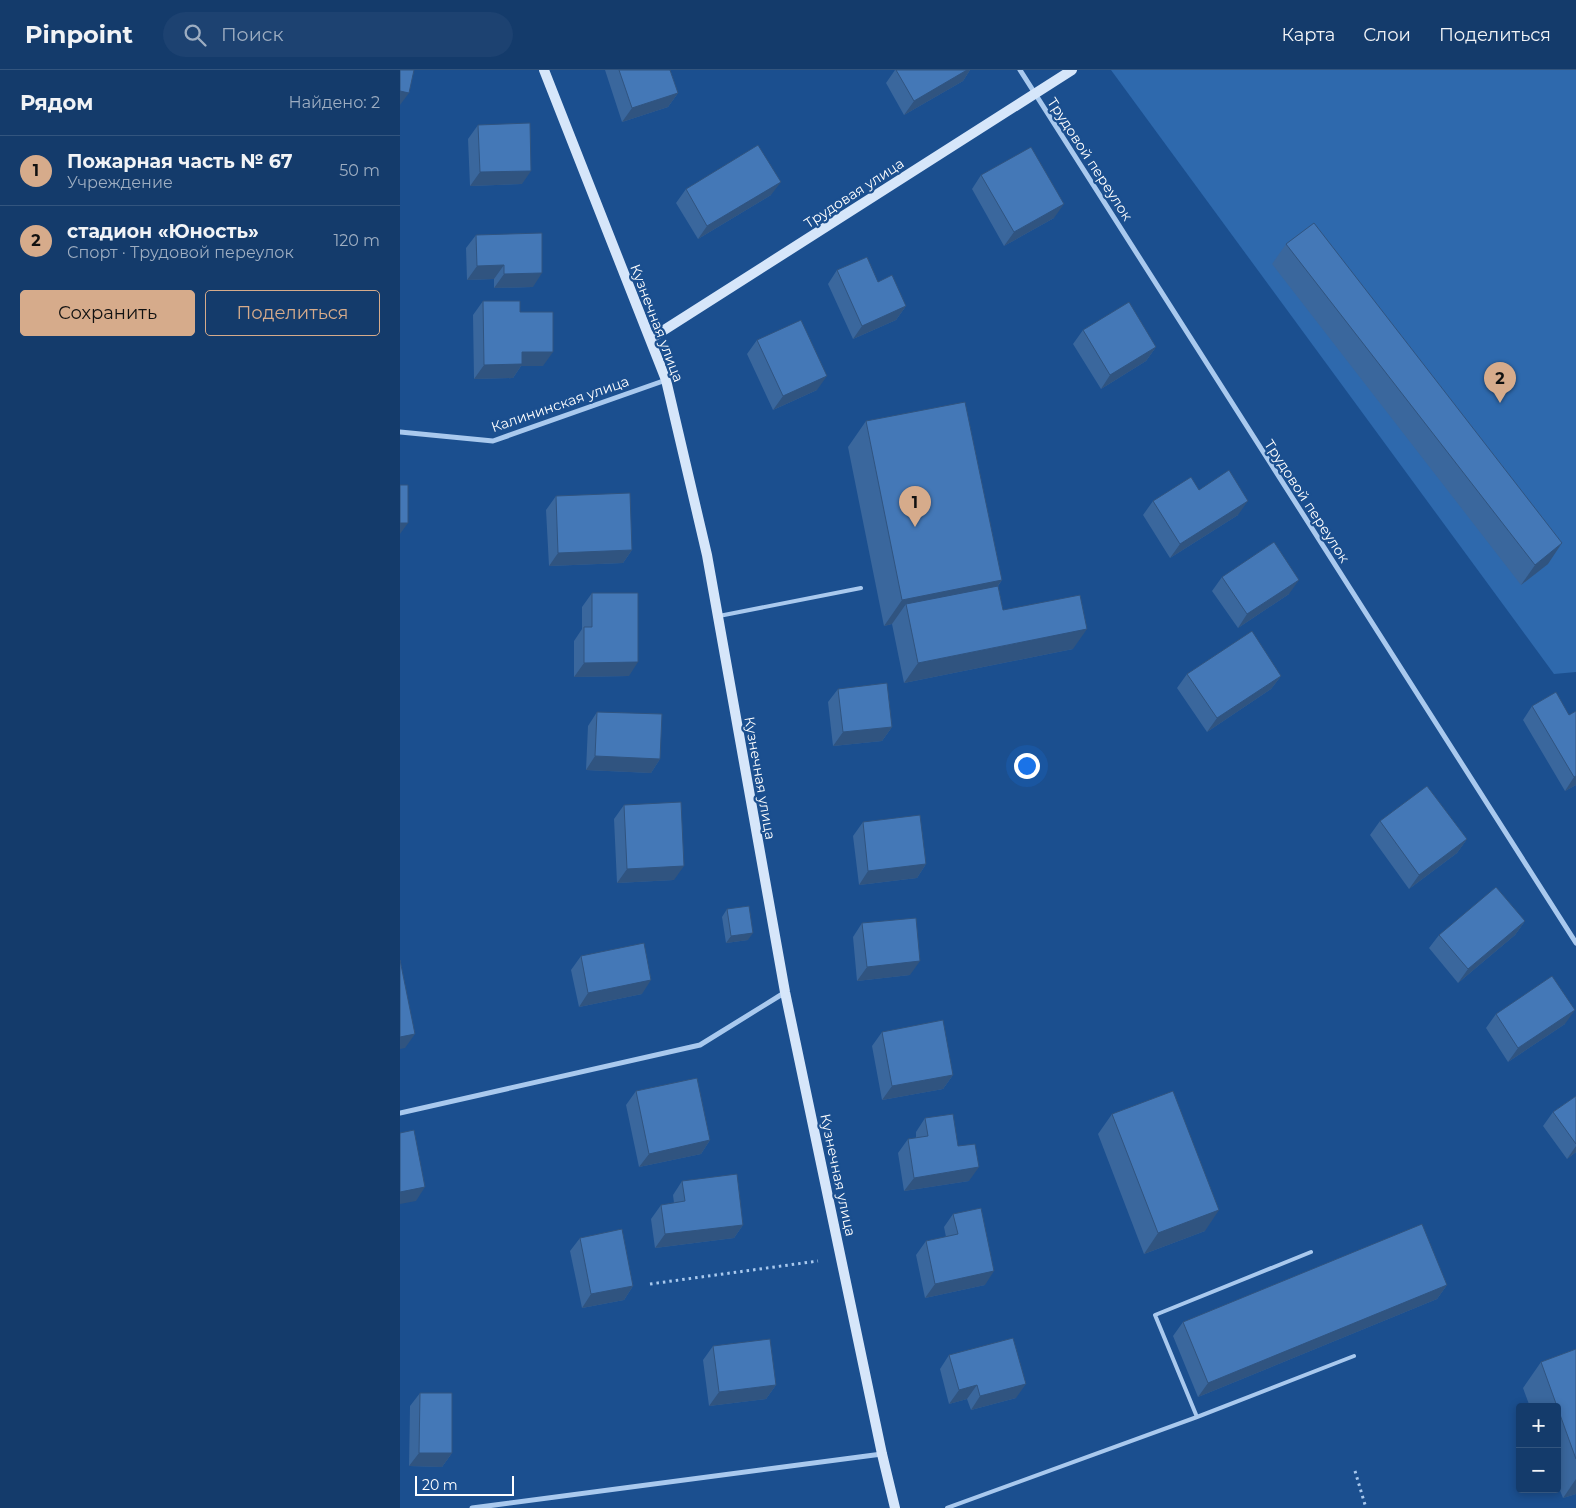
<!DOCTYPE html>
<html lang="ru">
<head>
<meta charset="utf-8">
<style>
  :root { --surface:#143b6b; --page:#1d4271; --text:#f1f3f6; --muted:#9dadc1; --line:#33557e; --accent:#d6ab8b }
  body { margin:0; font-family:Montserrat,sans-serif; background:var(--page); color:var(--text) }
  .controls { position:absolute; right:15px; bottom:15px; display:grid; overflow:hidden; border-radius:5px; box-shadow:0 2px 8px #0003 }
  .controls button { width:45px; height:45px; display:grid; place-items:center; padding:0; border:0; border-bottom:1px solid var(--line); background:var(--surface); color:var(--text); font:25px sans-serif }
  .scale { position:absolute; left:15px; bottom:12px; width:99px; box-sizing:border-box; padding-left:5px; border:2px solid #fff; border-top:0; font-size:14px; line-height:18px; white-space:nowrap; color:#fff; -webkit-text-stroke:4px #1b4f8f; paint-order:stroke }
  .you { position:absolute; left:626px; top:695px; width:18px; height:18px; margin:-12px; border:4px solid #fff; border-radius:50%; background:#1a73e8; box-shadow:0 0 0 8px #1a73e833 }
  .badge { display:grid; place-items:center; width:32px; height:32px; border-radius:50%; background:var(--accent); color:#111; font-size:16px; font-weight:700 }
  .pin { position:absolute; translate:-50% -41px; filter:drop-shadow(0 1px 2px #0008) }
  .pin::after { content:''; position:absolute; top:26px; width:18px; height:15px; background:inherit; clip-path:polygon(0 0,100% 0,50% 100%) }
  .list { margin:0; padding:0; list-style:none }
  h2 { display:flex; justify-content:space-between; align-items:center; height:65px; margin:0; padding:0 20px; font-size:21px }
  h2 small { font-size:16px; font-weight:400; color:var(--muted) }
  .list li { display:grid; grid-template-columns:32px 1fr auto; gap:15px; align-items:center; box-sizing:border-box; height:70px; padding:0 20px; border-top:1px solid var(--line) }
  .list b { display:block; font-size:19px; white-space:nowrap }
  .list p { margin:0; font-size:16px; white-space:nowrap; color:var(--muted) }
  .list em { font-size:16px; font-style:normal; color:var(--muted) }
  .actions { display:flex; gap:10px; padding:15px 20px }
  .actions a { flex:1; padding:11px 0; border:1px solid var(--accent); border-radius:5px; text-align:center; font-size:18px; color:var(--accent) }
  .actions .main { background:var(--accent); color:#111 }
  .icon { flex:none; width:28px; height:28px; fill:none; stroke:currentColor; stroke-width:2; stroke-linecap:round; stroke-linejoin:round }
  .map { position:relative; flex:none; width:1176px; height:1438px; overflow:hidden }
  header { display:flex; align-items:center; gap:30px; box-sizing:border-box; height:70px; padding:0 25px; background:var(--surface); border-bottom:1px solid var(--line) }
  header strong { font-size:24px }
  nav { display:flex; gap:28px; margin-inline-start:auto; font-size:18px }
  .search { width:350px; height:45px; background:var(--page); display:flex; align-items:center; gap:12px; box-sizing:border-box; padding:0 18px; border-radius:28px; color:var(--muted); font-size:19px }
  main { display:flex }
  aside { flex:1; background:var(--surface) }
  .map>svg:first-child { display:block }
  .green { fill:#2e69ad }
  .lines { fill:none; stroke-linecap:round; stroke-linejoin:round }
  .path { stroke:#a9c9ee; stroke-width:3; stroke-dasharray:2.5 4; stroke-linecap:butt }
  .lane { stroke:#a9c9ee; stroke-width:4 }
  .street { stroke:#a9c9ee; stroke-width:5 }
  .secondary { stroke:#d6e6fa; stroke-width:10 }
  .wall { fill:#3a679d }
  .shaded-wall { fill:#305480 }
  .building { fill:#4478b7; stroke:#305480 }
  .labels { text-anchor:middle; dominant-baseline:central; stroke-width:4.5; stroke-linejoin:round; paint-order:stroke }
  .street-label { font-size:14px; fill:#fff; stroke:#1b4f8f }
</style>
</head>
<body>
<header>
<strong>Pinpoint</strong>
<div class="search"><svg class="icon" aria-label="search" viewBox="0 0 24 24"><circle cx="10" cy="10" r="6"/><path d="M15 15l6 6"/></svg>Поиск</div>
<nav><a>Карта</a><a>Слои</a><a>Поделиться</a></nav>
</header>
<main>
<aside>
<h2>Рядом<small>Найдено: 2</small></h2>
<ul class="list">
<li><span class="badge">1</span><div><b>Пожарная часть № 67</b><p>Учреждение</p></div><em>50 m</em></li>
<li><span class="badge">2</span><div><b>стадион «Юность»</b><p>Спорт · Трудовой переулок</p></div><em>120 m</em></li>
</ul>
<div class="actions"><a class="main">Сохранить</a><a>Поделиться</a></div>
</aside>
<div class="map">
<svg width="1176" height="1438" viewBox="0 0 1176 1438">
  <rect width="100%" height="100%" fill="#1b4f8f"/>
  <path class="green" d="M 711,0 L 1176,0 L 1176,602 L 1154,604 Z"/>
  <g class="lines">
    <path class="path" d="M 250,1214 L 418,1191
      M 955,1401 L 966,1438"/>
    <path class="lane" d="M 319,546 L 461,518
      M 797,1347 L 755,1245 L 911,1182
      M 547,1438 L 797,1347 L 954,1286"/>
    <path class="street" d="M 620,0 L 1176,873
      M 0,362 L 93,371 L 266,310
      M 0,1043 L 300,975 L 384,923
      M 72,1438 L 482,1384"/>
    <path class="secondary" d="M 144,0 L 266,310 L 307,485 L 385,922 L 482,1384 L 495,1438
      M 250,269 L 672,0"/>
  </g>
  <path class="wall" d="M 205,0 L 270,0 L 278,23 L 268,37 L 222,52 Z
    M 495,0 L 570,0 L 563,11 L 504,45 L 486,13 Z
    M 78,55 L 122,114 L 70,116 L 68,69 Z
    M 581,105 L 654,148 L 604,176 L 572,119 Z
    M 286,119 L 371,125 L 298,169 L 276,133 Z
    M 76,165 L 133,217 L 94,218 L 94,209 L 67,210 L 66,178 Z
    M 886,174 L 1148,494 L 1121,515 L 872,194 Z
    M 437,200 L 478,212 L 506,236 L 496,250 L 453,269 L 428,214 Z
    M 83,231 L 120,242 L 143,296 L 121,296 L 113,308 L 74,309 L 73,245 Z
    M 683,260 L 756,277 L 746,291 L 701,319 L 673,274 Z
    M 357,270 L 417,320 L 373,340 L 347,284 Z
    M 466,351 L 602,510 L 598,516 L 603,540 L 673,579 L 504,613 L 492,554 L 484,556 L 448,377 Z
    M 799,420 L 838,445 L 770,488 L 743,445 L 753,431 Z
    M 156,426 L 232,480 L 223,493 L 149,496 L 146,440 Z
    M 822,507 L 889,524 L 838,558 L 812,521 Z
    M 192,523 L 229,606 L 174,607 L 174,571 L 182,559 L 182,537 Z
    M 787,604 L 881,606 L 871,619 L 807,662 L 777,618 Z
    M 438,619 L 492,657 L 482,671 L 433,676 L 428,632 Z
    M 1132,636 L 1169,645 L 1176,641 L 1176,715 L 1165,721 L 1123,650 Z
    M 197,642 L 260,689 L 251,703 L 186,700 L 188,656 Z
    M 224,735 L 274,810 L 217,813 L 214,749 Z
    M 980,751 L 1067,769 L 1057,783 L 1009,819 L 970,765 Z
    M 463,752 L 526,794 L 517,808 L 459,815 L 453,766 Z
    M 327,839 L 348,870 L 326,873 L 322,847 Z
    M 1125,851 L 1115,865 L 1058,913 L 1029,878 L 1039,865 Z
    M 462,853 L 510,905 L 457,911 L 453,867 Z
    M 181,886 L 242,924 L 179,937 L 171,900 Z
    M 1096,944 L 1165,954 L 1108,992 L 1086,958 Z
    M 482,962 L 553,1005 L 543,1019 L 482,1030 L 472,976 Z
    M 236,1021 L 310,1070 L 301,1084 L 239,1097 L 226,1035 Z
    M 1176,1026 L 1176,1082 L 1167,1089 L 1143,1056 L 1153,1042 Z
    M 712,1044 L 805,1161 L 744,1184 L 698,1064 Z
    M 525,1048 L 558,1076 L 569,1111 L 504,1121 L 498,1083 L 508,1069 L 516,1068 L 516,1062 Z
    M 282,1111 L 343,1155 L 334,1168 L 255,1178 L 251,1149 L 261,1135 L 274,1133 L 273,1125 Z
    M 553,1144 L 585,1215 L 525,1228 L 516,1185 L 526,1171 L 546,1167 L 544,1157 Z
    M 180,1168 L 233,1216 L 224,1230 L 182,1238 L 170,1181 Z
    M 1047,1215 L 1037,1229 L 798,1327 L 773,1266 L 783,1252 Z
    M 313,1276 L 376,1315 L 366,1329 L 309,1336 L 303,1290 Z
    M 1176,1279 L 1176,1424 L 1163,1428 L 1157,1413 L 1157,1337 L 1130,1337 L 1123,1318 L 1141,1292 Z
    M 549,1285 L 616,1328 L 571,1340 L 567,1329 L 549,1334 L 540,1299 Z
    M 20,1323 L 52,1383 L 42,1397 L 9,1396 L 10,1336 Z"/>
  <path class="shaded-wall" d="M 567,0 L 570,0 L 563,11 L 504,45 L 514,31 Z
    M 0,21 L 9,23 L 0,35 Z
    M 278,23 L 268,37 L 222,52 L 232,38 Z
    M 131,101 L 122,114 L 70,116 L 80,102 Z
    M 381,112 L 371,125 L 298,169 L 307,156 Z
    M 664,134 L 654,148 L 604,176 L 614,162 Z
    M 104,195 L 94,209 L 67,210 L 77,196 Z
    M 142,203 L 133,217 L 94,218 L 104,204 Z
    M 506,236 L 496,250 L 453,269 L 462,256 Z
    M 756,277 L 746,291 L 701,319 L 710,305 Z
    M 122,282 L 153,282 L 143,296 L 121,296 L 113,308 L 74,309 L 84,295 Z
    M 427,306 L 417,320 L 373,340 L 383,326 Z
    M 848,431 L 838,445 L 770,488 L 780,474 Z
    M 0,453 L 8,453 L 0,464 Z
    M 1162,473 L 1148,494 L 1121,515 L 1135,495 Z
    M 232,480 L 223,493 L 149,496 L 158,483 Z
    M 602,510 L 583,536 L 506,534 L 492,554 L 484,556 L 502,530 Z
    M 899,510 L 889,524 L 838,558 L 847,544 Z
    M 687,559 L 673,579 L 504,613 L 518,593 Z
    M 238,592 L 229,606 L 174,607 L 184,593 Z
    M 881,606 L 871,619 L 807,662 L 817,648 Z
    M 492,657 L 482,671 L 433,676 L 443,662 Z
    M 195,686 L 260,689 L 251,703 L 186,700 Z
    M 1176,706 L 1176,715 L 1165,721 L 1174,707 Z
    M 1067,769 L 1057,783 L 1009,819 L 1019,805 Z
    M 526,794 L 517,808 L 459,815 L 468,801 Z
    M 284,796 L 274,810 L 217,813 L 227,799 Z
    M 1125,851 L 1115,865 L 1058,913 L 1068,899 Z
    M 353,863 L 348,870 L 326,873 L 331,866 Z
    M 520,891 L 510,905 L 457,911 L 467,897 Z
    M 251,910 L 242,924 L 179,937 L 188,923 Z
    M 1175,940 L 1165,954 L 1108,992 L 1118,978 Z
    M 15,964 L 5,978 L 0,979 L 0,967 Z
    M 553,1005 L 543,1019 L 482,1030 L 492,1016 Z
    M 310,1070 L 301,1084 L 239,1097 L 249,1084 Z
    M 1176,1076 L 1176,1082 L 1167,1089 Z
    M 579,1097 L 569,1111 L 504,1121 L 514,1108 Z
    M 25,1117 L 16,1131 L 0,1134 L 0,1122 Z
    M 819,1140 L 805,1161 L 744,1184 L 758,1163 Z
    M 343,1155 L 334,1168 L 255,1178 L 265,1164 Z
    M 594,1201 L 585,1215 L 525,1228 L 535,1214 Z
    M 1047,1215 L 1037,1229 L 798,1327 L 808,1313 Z
    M 233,1216 L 224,1230 L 182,1238 L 191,1224 Z
    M 626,1314 L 616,1328 L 571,1340 L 580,1326 Z
    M 376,1315 L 366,1329 L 309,1336 L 319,1322 Z
    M 577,1315 L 567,1329 L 549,1334 L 559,1320 Z
    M 19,1383 L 52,1383 L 42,1397 L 9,1396 Z
    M 1176,1409 L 1176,1424 L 1163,1428 Z"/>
  <path class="building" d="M 0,0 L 14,0 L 9,23 L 0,21 Z
    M 219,0 L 270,0 L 278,23 L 232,38 Z
    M 496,0 L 567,0 L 514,31 Z
    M 130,53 L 131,101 L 80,102 L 78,55 Z
    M 358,75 L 381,112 L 307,156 L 286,119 Z
    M 631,77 L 664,134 L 614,162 L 581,105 Z
    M 914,153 L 1162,473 L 1135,495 L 886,174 Z
    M 142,163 L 142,203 L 104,204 L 104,195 L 77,196 L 76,165 Z
    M 467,187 L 478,212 L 492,205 L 506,236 L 462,256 L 437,200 Z
    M 83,231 L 120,231 L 120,242 L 153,242 L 153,282 L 122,282 L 122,294 L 84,295 Z
    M 729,232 L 756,277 L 710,305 L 683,260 Z
    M 401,250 L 427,306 L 383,326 L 357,270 Z
    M 565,332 L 602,510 L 502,530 L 466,351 Z
    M 829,400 L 848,431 L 780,474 L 753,431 L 791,407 L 799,420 Z
    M 0,415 L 8,415 L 8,453 L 0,453 Z
    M 230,423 L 232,480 L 158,483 L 156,426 Z
    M 874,472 L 899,510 L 847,544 L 822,507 Z
    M 598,516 L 603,540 L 680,525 L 687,559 L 518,593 L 506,534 Z
    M 192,523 L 238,523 L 238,592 L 184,593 L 184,557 L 192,557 Z
    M 852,561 L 881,606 L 817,648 L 787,604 Z
    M 487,613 L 492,657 L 443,662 L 438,619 Z
    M 1156,622 L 1169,645 L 1176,641 L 1176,706 L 1174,707 L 1132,636 Z
    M 197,642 L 262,644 L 260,689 L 195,686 Z
    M 1027,716 L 1067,769 L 1019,805 L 980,751 Z
    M 281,732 L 284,796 L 227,799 L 224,735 Z
    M 520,745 L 526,794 L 468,801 L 463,752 Z
    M 1096,817 L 1125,851 L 1068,899 L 1039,865 Z
    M 349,836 L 353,863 L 331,866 L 327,839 Z
    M 516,848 L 520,891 L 467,897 L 462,853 Z
    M 244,873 L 251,910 L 188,923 L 181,886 Z
    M 0,890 L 15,964 L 0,967 Z
    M 1152,906 L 1175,940 L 1118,978 L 1096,944 Z
    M 543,950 L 553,1005 L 492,1016 L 482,962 Z
    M 297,1008 L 310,1070 L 249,1084 L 236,1021 Z
    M 773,1021 L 819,1140 L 758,1163 L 712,1044 Z
    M 1176,1026 L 1176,1074 L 1153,1042 Z
    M 553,1044 L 558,1076 L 575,1074 L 579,1097 L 514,1108 L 508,1069 L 528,1066 L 525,1048 Z
    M 14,1060 L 25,1117 L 0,1122 L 0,1063 Z
    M 337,1104 L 343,1155 L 265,1164 L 261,1135 L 285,1131 L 282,1111 Z
    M 581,1138 L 594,1201 L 535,1214 L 526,1171 L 558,1164 L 553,1144 Z
    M 1022,1154 L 1047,1215 L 808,1313 L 783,1252 Z
    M 222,1159 L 233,1216 L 191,1224 L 180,1168 Z
    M 613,1268 L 626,1314 L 580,1326 L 577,1315 L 559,1320 L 549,1285 Z
    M 370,1269 L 376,1315 L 319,1322 L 313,1276 Z
    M 1176,1279 L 1176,1389 L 1141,1292 Z
    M 20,1323 L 52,1323 L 52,1383 L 19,1383 Z"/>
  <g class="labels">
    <g class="street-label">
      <text transform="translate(690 89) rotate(57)">Трудовой переулок</text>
      <text transform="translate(454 123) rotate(-33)">Трудовая улица</text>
      <text transform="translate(257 253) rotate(69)">Кузнечная улица</text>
      <text transform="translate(160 334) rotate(-19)">Калининская улица</text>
      <text transform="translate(907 431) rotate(57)">Трудовой переулок</text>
      <text transform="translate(360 708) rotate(80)">Кузнечная улица</text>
      <text transform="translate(438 1105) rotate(78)">Кузнечная улица</text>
    </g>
  </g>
</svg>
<div class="controls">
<button>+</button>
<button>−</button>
</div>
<div class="scale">20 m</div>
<div class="you"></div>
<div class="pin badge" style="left:515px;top:457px">1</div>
<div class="pin badge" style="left:1100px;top:333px">2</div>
</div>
</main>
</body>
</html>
